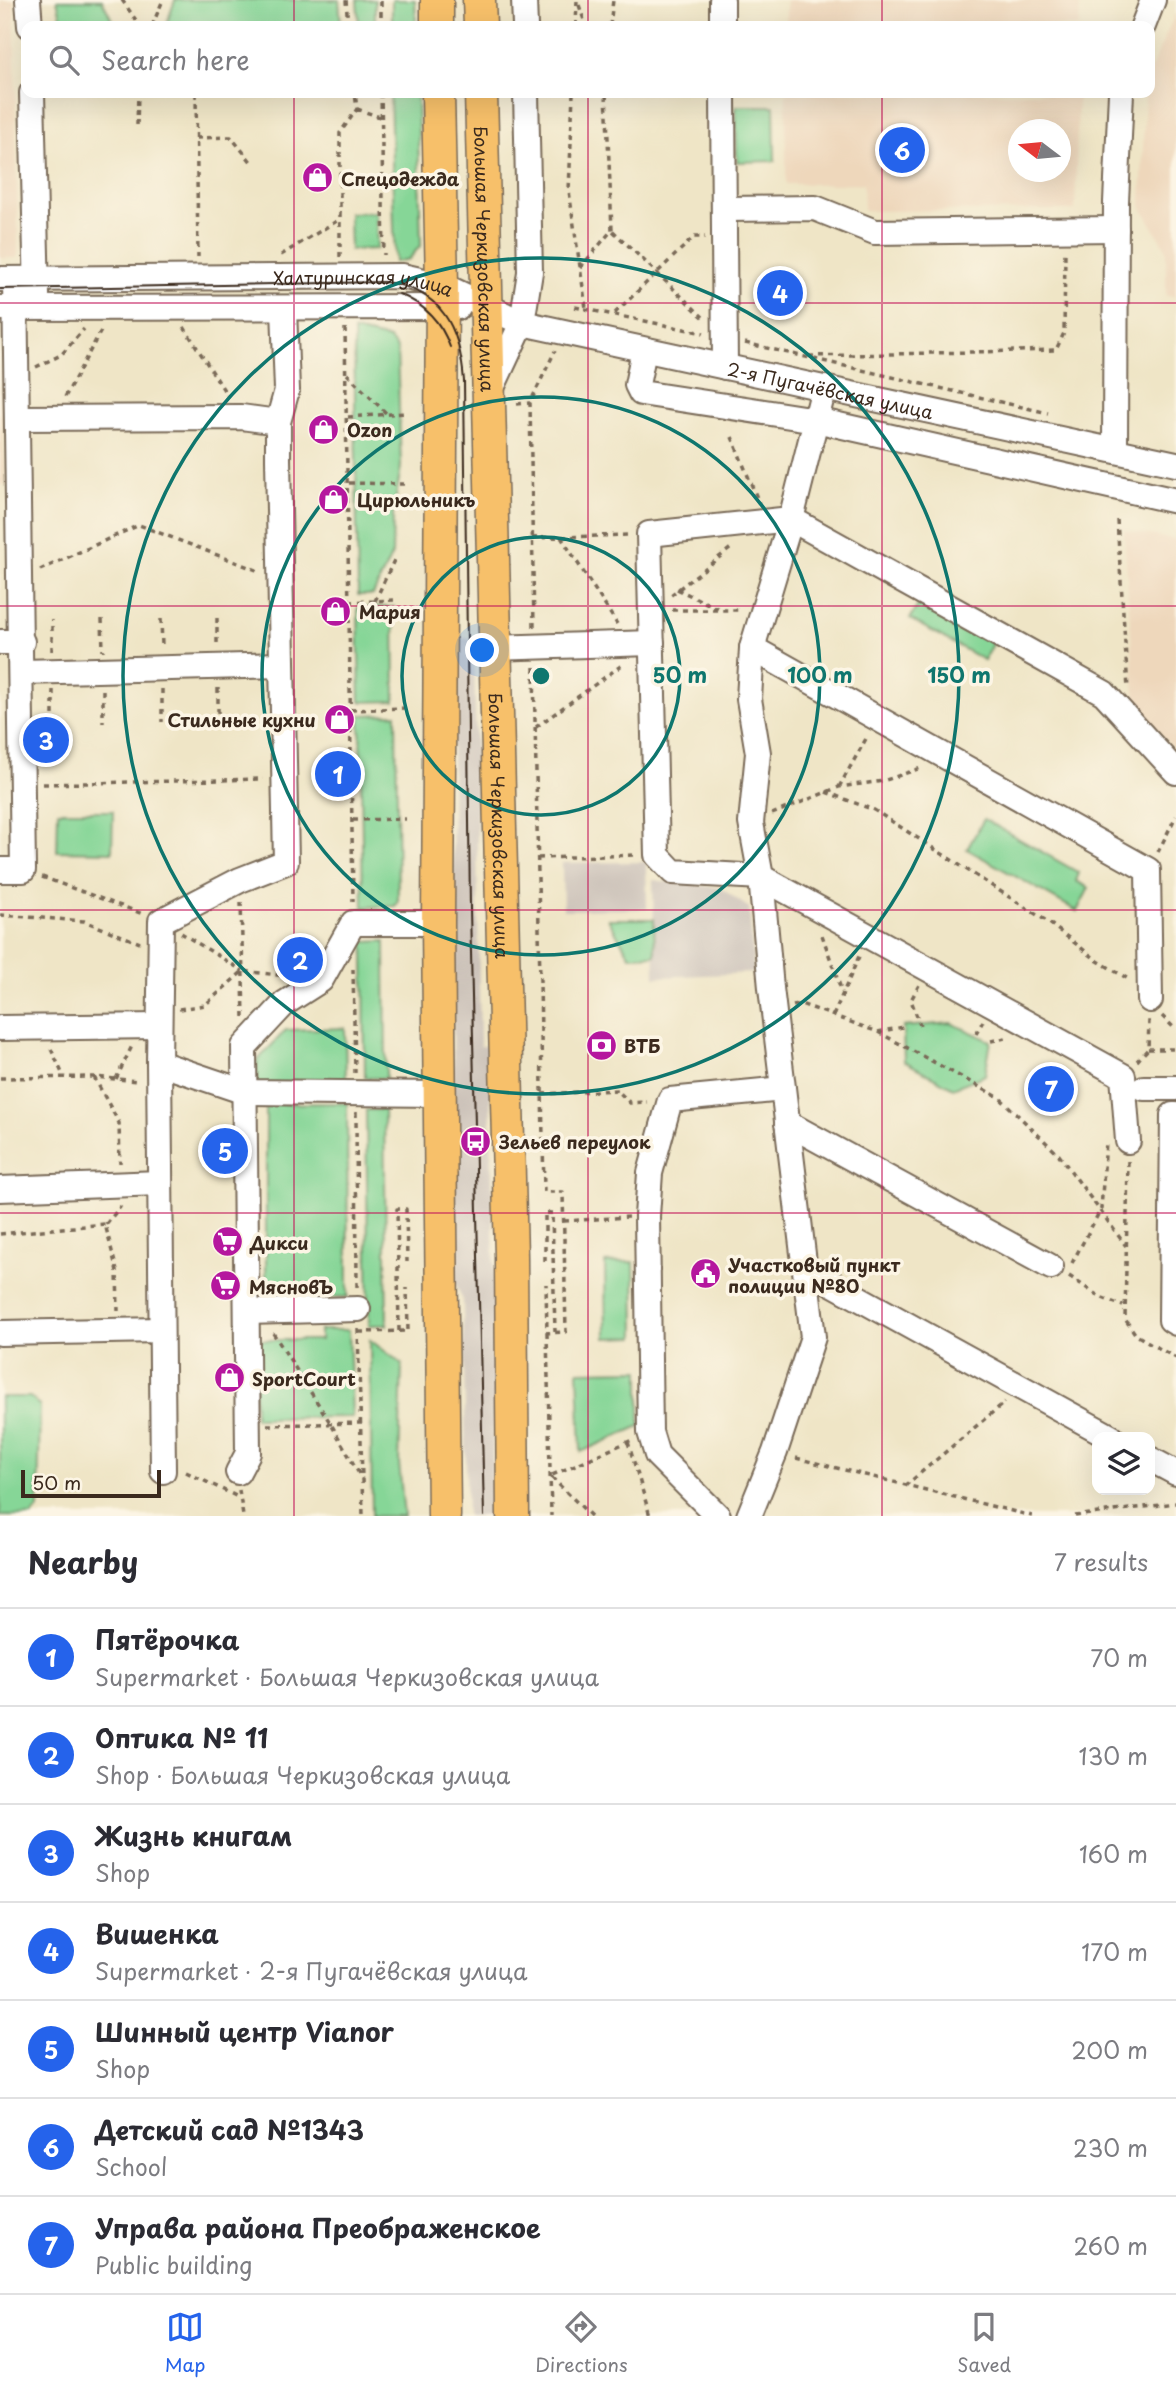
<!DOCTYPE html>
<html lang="en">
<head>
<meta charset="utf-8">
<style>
  :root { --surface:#fff; --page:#f7f7f7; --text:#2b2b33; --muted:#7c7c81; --line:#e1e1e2; --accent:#2563eb }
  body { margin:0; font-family:"Playpen Sans",sans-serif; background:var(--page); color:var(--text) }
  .controls { position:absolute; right:21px; bottom:21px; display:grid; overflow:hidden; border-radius:14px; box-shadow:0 7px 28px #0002 }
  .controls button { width:63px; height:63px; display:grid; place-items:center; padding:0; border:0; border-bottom:2px solid var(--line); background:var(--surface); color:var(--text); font:35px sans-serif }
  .compass { position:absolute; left:1008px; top:119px; width:63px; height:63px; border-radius:50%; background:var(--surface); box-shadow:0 7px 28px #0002; rotate:286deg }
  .scale { position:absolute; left:21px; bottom:18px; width:140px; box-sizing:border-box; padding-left:7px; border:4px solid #3b2a1e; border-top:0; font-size:19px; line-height:24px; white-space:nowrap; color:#3b2a1e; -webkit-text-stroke:5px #fcf5e5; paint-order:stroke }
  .you { position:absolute; left:483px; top:651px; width:24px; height:24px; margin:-18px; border:5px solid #fff; border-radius:50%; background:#1a73e8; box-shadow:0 0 0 10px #1a73e833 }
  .badge { display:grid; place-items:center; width:46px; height:46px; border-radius:50%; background:var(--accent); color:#fff; font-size:23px; font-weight:700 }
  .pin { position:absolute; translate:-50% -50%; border:4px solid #fff; box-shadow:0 2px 7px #0006 }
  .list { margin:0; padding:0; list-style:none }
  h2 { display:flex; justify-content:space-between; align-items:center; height:91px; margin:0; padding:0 28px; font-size:30px }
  h2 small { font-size:23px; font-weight:400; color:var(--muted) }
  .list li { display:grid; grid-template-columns:46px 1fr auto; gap:21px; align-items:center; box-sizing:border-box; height:98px; padding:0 28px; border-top:2px solid var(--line) }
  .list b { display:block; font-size:26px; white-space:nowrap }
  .list p { margin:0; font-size:23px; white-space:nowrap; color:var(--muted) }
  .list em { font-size:23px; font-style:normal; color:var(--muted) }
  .icon { flex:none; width:38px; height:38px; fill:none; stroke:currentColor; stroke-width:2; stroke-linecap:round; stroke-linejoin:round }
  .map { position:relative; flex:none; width:1176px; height:1516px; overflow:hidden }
  .search { position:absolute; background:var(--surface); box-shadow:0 7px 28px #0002; left:21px; right:21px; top:21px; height:77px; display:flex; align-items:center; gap:18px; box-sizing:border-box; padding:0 24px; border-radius:14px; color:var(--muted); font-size:26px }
  .sheet { height:777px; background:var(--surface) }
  nav { display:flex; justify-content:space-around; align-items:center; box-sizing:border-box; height:98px; border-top:2px solid var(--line); background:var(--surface); font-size:19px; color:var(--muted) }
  nav a { display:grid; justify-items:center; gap:4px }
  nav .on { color:var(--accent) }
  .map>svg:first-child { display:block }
  .built { fill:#eed7bb; fill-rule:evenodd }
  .industrial { fill:#ccc2b9 }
  .green { fill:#86d697; stroke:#60805a; stroke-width:2 }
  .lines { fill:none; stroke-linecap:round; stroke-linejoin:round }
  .minor-casing { stroke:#7a6b59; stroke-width:28 }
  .major-casing { stroke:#7a6b59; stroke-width:35 }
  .path { stroke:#7a6b59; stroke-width:3.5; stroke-dasharray:5 5; stroke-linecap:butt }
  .minor { stroke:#fff; stroke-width:24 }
  .major { stroke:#f7c06b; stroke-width:32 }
  .tram { stroke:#3b2a1e; stroke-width:2 }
  .grid { fill:none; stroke:#c2185b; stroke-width:2; stroke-opacity:0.55 }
  .ring { fill:none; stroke:#0f766e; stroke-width:3.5 }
  .labels { text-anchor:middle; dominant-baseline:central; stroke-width:7; stroke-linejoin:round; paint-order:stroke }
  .poi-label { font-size:18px; font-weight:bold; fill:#3b2a1e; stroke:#fcf5e5; text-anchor:start }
  .street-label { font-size:18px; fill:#3b2a1e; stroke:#fcf5e5 }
  .centre { fill:#0f766e; stroke:#fcf5e5; stroke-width:3.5 }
  .ring-label { font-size:21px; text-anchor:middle; font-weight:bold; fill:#0f766e; stroke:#fcf5e5; stroke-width:7; stroke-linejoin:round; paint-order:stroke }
</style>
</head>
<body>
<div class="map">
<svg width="1176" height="1516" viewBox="0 0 1176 1516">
  <rect width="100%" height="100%" fill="#fcf5e5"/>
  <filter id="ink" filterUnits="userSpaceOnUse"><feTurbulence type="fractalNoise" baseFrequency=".0143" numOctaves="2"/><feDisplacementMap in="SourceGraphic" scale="14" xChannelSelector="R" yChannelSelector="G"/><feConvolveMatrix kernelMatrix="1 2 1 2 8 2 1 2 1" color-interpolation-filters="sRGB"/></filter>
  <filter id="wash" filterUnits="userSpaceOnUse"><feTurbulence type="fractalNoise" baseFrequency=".00686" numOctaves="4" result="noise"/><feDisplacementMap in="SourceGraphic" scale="28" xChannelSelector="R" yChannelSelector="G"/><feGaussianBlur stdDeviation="1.57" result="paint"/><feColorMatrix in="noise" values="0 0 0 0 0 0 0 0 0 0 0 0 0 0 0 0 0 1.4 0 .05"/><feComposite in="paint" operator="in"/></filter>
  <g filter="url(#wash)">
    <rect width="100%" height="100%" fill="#efe5c6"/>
    <path class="built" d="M 0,0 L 14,0 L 18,258 L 0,258 Z
      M 786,0 L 1080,0 L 1079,26 L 786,26 Z
      M 1176,12 L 1176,296 L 1166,296 L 1166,249 L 1141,206 L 1145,93 L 1150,93 L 1150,71 Z
      M 786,93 L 1078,93 L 1075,210 L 864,211 L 863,184 L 786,184 ZM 1018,130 L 1060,130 L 1060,172 L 1018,172 Z
      M 0,364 L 5,485 L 0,485 Z
      M 1124,530 L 1176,540 L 1176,750 L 1136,708 Z"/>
    <path class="industrial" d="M 474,638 L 480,1046 L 489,1046 L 496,1360 L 490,1516 L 467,1516 L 463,1300 L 454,1280 L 452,639 Z
      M 646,862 L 647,909 L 563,910 L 562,863 Z
      M 653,880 L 721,888 L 749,908 L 754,973 L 655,977 Z"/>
    <path class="green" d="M 57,0 L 102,0 L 115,26 L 63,26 Z
      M 175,0 L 339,0 L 341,26 L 166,26 Z
      M 357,0 L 375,0 L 375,26 L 359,26 Z
      M 392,0 L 415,0 L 416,26 L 392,26 Z
      M 390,93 L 417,93 L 421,245 L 409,259 L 395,262 Z
      M 736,106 L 774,106 L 775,161 L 737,162 Z
      M 376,212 L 377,249 L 350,250 L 349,213 Z
      M 354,331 L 389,339 L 397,349 L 401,467 L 393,515 L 392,554 L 373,595 L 358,595 Z
      M 922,598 L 995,638 L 984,660 L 910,619 Z
      M 358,607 L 394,607 L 395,701 L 360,702 Z
      M 396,714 L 398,902 L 395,906 L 363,907 L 360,715 Z
      M 58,811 L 113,811 L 112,852 L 57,851 Z
      M 984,819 L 1079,873 L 1076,881 L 1089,888 L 1077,911 L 967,849 Z
      M 608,919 L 654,919 L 655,955 L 630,956 Z
      M 385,941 L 386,1078 L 365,1078 L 364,942 Z
      M 951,1023 L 991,1041 L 985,1075 L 953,1088 L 904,1061 L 903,1027 Z
      M 345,1028 L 346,1082 L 256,1084 L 256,1062 L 286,1030 Z
      M 347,1103 L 348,1297 L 266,1297 L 266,1104 Z
      M 366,1110 L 384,1110 L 387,1325 L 369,1325 Z
      M 634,1262 L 635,1337 L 606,1338 L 605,1263 Z
      M 320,1330 L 349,1330 L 352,1417 L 255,1418 L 254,1340 L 320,1340 Z
      M 370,1340 L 402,1364 L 399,1463 L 404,1516 L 372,1516 Z
      M 640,1370 L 640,1426 L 581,1452 L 578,1371 Z
      M 0,1397 L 30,1397 L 40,1406 L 38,1509 L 32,1516 L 0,1516 Z"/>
  </g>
  <g filter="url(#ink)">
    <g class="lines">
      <defs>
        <g id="minor">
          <path d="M 28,0 L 30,26"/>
          <path d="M 524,0 L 525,26"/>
          <path d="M 722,0 L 722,26"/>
          <path d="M 1143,26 L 1153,0"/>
          <path d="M 32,93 L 37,295"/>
          <path d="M 723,93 L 725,367"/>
          <path d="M 724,209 L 815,208 L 875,232 L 1116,229"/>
          <path id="s1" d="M 0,279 L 402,276 L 442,285 L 522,323 L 1176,464"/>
          <path d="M 1,308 L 458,307"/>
          <path d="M 644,350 L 637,385 L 641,393 L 816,420 L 1176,501"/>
          <path d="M 490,392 L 522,323 L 530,272 L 526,93"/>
          <path d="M 17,418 L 241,417 L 278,422"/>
          <path d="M 1115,450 L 1116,202 L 1121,93"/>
          <path d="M 0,642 L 22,642"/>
          <path d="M 493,648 L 652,643"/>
          <path d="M 752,648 L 1148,870 L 1150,1000"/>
          <path d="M 23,672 L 281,665"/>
          <path d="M 0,870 L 23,870 L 15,279"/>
          <path d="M 0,1028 L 159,1026"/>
          <path d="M 159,1063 L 245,1092 L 439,1094"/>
          <path d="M 1144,1088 L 1176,1088"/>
          <path d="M 1176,1115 L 1173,1115 L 1171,1320 L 1176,1323"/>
          <path d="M 787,1123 L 1051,1267"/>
          <path d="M 1128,1141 L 1123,1076 L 761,877 L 673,872 L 657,855 L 649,534 L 791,519 L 1104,693 L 1176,772"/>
          <path d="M 0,1189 L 160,1183"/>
          <path d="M 806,1269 L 1111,1437"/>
          <path d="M 247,1312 L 358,1309"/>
          <path d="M 0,1333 L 161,1330"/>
          <path d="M 1150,1459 L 1176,1473"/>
          <path d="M 163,1471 L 159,1063 L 161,921 L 240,880 L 286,862 L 278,459 L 278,422 L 287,390 L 284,308"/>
          <path d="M 238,1472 L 248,1453 L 244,1047 L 285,1003 L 321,980 L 353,923 L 438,923"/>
          <path d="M 718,1516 L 657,1455 L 650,1432 L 647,1216 L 650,1173 L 670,1100 L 783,1089"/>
          <path d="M 749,1516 L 775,1452 L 813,1337 L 771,988 L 761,877 L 751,823 L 758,753 L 749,699 L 752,648 L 791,519 L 824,388"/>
        </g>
        <g id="major">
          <path d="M 437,0 L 437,26"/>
          <path d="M 479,0 L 480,26"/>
          <path d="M 438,93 L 442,285 L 438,923 L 444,1516"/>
          <path id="s2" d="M 481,93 L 511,1256 L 513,1516"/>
        </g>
      </defs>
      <use href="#minor" class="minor-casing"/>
      <use href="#major" class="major-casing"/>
      <path class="path" d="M 122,0 L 140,26
        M 346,0 L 348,26
        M 579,5 L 586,26
        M 152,26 L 163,0
        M 381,26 L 381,0
        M 576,26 L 577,0
        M 610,26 L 613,0
        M 196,93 L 198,257
        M 381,93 L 384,255
        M 573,93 L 569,191 L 586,308
        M 357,109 L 380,117
        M 137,125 L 138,93
        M 197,138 L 231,137 L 253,164
        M 613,231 L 703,317
        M 281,255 L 340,219
        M 340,257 L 340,133 L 357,109 L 355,93
        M 580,268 L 612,230 L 606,93
        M 575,307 L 704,333
        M 615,313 L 694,237 L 705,237
        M 184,327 L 227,395
        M 345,328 L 353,902
        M 745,343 L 1048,413
        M 809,356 L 1056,350 L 1064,333 L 1065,250
        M 36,367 L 61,355 L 84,329
        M 347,374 L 388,415
        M 65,397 L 103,327
        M 517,404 L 530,403
        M 348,417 L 405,413
        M 732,437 L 759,503
        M 349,483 L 406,484
        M 1117,520 L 1128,689
        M 561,537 L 617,624
        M 532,538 L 628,535
        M 40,570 L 139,525 L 259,571
        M 677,589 L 721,610 L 742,610
        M 671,595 L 731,548
        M 375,601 L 395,558
        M 349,602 L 396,600
        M 672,610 L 721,610
        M 217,618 L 217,646
        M 102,619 L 103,651
        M 161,619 L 162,646
        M 534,627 L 530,403 L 555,351
        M 52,651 L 52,620
        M 534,667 L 544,1192 L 563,1192 L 566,1332 L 547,1333 L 546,1284
        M 218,688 L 218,721
        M 162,689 L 162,722
        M 53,690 L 53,723
        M 103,690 L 103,723
        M 351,710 L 405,708
        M 536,727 L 622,665
        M 43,784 L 263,779
        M 839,787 L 867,737
        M 826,792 L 874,810 L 1048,922 L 1098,961 L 1130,980
        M 772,814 L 839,787 L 883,781 L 921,768
        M 353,820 L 406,819
        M 1158,852 L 1176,816
        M 538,858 L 637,855
        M 42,877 L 143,914
        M 241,902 L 244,1017
        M 0,915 L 84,921 L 140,943
        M 181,933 L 243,971
        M 822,935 L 842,992
        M 353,969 L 355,1073
        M 919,985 L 911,1000 L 920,1025
        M 793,1006 L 801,1004 L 878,1032 L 903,1027
        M 179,1009 L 205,1005 L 243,971 L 287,976
        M 833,1016 L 860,954
        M 1162,1016 L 1176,1030
        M 878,1032 L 1000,1098 L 1059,1155 L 1126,1246
        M 976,1034 L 983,1021
        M 991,1041 L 1010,1037
        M 51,1049 L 64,1077
        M 1148,1049 L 1176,1049
        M 1137,1061 L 1148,1049 L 1149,1020
        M 94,1077 L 119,1123 L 120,1163
        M 0,1078 L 94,1077 L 138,1081
        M 116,1079 L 132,1046
        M 542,1094 L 617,1090 L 630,1103 L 647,1102
        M 356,1112 L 357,1290
        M 1128,1161 L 1125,1319 L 1136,1335 L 1176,1358
        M 564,1221 L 628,1217
        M 106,1224 L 121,1206
        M 0,1234 L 105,1224 L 117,1271 L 118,1311
        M 545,1261 L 545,1213 L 552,1213 L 555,1332
        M 1072,1263 L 1101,1209 L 1106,1142
        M 1069,1276 L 1100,1297 L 1123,1306
        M 358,1329 L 363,1516
        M 399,1331 L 397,1209 L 406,1209 L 407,1262
        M 359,1332 L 408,1331 L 407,1288
        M 273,1333 L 331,1424 L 362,1479
        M 547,1333 L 551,1516
        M 267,1425 L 362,1423
        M 628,1442 L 650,1516
        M 796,1458 L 1032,1516
        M 186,1472 L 240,1498
        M 905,1486 L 1005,1402
        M 239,1490 L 243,1516
        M 591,1516 L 550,1476 L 632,1440
        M 1075,1516 L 1176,1503"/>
      <use href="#minor" class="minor"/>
      <use href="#major" class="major"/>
      <path class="tram" d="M 0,289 L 384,282 C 442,289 460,328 464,381 L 470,909 L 484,1516
        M 399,294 C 424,304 441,321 450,347"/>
    </g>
  </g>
  <path class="grid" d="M 294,0 L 294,26M 588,0 L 588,26M 882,0 L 882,26M 294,93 L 294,1516M 588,93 L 588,1516M 882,93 L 882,1516M 0,303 L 1176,303M 0,606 L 1176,606M 0,910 L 1176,910M 0,1213 L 1176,1213"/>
  <g class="ring">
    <circle cx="541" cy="676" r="139"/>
    <circle cx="541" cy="676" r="279"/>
    <circle cx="541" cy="676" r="418"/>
  </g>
  <defs>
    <symbol id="shop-disc" viewBox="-11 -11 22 22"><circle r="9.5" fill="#b5179e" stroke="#fcf5e5"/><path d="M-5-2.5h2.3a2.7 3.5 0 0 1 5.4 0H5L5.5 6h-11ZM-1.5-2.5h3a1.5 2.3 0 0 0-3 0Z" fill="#fff"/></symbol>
    <symbol id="bank-disc" viewBox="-11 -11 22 22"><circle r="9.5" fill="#b5179e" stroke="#fcf5e5"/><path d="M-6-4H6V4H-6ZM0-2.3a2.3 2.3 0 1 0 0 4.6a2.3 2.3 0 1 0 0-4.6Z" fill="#fff"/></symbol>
    <symbol id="bus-disc" viewBox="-11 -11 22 22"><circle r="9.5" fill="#b5179e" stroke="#fcf5e5"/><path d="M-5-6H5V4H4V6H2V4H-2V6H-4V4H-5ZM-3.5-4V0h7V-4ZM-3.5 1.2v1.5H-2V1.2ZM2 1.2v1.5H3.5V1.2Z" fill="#fff"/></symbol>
    <symbol id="supermarket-disc" viewBox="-11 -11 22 22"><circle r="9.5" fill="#b5179e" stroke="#fcf5e5"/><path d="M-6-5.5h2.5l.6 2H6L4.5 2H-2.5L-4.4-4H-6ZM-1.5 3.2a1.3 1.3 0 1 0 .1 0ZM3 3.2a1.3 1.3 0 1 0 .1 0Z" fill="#fff"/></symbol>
    <symbol id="civic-disc" viewBox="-11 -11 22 22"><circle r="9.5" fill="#b5179e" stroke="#fcf5e5"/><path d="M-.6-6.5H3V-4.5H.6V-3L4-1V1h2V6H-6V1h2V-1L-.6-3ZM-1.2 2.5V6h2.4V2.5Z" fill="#fff"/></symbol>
  </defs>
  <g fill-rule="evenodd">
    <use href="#shop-disc" x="300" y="160" width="35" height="35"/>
    <use href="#shop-disc" x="306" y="412" width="35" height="35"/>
    <use href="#shop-disc" x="316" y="482" width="35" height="35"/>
    <use href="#shop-disc" x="318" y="594" width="35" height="35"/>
    <use href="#shop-disc" x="322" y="702" width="35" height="35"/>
    <use href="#bank-disc" x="584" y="1028" width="35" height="35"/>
    <use href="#bus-disc" x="458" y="1124" width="35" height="35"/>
    <use href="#supermarket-disc" x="210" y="1224" width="35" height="35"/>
    <use href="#civic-disc" x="688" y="1256" width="35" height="35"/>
    <use href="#supermarket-disc" x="208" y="1268" width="35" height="35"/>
    <use href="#shop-disc" x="212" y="1360" width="35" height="35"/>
  </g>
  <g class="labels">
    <g class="poi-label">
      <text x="341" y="178">Спецодежда</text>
      <text x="347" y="429">Ozon</text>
      <text x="357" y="499">Цирюльникъ</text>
      <text x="359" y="611">Мария</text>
      <text x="316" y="719" text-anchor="end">Стильные кухни</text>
      <text x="624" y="1045">ВТБ</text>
      <text x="499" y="1141">Зельев переулок</text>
      <text x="250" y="1242">Дикси</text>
      <text x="728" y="1264">Участковый пункт<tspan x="728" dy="21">полиции №80</tspan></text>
      <text x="249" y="1286">МясновЪ</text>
      <text x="252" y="1378">SportCourt</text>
    </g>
    <g class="street-label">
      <text stroke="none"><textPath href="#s2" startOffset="166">Большая Черкизовская улица</textPath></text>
      <text stroke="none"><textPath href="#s1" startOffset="364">Халтуринская улица</textPath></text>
      <text stroke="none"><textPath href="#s1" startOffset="847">2-я Пугачёвская улица</textPath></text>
      <text stroke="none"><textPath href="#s2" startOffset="733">Большая Черкизовская улица</textPath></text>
    </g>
  </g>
  <circle cx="541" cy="676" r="10" class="centre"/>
  <g class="ring-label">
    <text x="680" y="683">50 m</text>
    <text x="820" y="683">100 m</text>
    <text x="959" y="683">150 m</text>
  </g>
</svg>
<div class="controls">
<button><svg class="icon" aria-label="layers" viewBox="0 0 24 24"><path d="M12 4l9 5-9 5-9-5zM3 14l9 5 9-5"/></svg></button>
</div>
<svg class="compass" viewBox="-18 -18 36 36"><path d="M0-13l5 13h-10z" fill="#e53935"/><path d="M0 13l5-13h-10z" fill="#7c7c81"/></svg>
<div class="scale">50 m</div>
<div class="you"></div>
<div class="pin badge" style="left:338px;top:774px">1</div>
<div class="pin badge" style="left:300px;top:960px">2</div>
<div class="pin badge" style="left:46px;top:740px">3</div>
<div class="pin badge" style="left:780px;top:293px">4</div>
<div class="pin badge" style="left:225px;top:1151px">5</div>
<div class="pin badge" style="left:902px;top:150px">6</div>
<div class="pin badge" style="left:1051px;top:1089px">7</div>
<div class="search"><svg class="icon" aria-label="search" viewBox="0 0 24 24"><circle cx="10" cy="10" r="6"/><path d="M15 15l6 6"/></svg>Search here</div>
</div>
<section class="sheet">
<h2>Nearby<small>7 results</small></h2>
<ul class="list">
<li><span class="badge">1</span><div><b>Пятёрочка</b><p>Supermarket · Большая Черкизовская улица</p></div><em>70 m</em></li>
<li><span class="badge">2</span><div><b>Оптика № 11</b><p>Shop · Большая Черкизовская улица</p></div><em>130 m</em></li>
<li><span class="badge">3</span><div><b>Жизнь книгам</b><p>Shop</p></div><em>160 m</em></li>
<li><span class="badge">4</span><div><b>Вишенка</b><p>Supermarket · 2-я Пугачёвская улица</p></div><em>170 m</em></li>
<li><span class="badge">5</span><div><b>Шинный центр Vianor</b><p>Shop</p></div><em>200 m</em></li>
<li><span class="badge">6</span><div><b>Детский сад №1343</b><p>School</p></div><em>230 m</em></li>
<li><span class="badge">7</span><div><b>Управа района Преображенское</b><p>Public building</p></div><em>260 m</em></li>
</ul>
</section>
<nav>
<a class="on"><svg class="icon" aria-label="map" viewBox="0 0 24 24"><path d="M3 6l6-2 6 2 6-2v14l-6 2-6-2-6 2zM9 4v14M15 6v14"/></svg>Map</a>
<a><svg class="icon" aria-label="directions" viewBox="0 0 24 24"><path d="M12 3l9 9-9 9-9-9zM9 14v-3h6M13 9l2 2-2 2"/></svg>Directions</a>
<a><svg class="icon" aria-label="saved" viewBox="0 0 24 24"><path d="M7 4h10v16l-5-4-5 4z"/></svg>Saved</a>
</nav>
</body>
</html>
